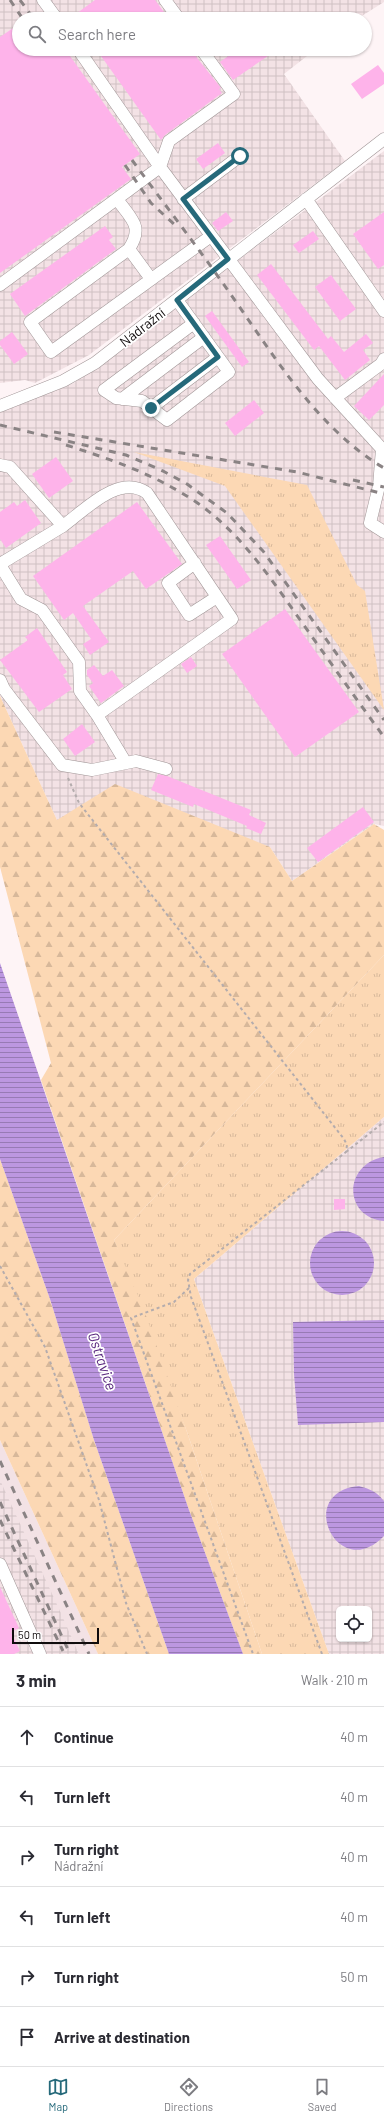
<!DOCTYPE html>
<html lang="en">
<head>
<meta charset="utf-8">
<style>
  :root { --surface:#fff; --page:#f2f2f3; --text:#2b2b33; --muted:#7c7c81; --line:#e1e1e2; --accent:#25697a }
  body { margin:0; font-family:Barlow,sans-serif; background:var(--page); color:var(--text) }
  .controls { position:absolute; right:12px; bottom:12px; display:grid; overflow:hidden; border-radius:6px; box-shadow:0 1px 3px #0004 }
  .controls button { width:36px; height:36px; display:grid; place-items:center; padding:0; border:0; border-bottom:1px solid var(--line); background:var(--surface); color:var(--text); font:20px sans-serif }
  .scale { position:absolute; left:12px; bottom:10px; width:87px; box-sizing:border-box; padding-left:4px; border:2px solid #100c0d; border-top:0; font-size:11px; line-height:14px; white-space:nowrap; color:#100c0d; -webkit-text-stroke:3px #fff; paint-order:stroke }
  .stop { position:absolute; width:12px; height:12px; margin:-9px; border:3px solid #25697a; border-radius:50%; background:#fff }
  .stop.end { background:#25697a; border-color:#fff; box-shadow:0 1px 4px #0008 }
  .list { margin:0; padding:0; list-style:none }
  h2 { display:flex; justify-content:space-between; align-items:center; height:52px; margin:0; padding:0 16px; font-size:17px }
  h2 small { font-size:13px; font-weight:400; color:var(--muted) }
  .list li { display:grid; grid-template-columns:26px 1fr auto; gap:12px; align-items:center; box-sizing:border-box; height:60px; padding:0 16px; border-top:1px solid var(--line) }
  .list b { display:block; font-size:15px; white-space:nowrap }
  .list p { margin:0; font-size:13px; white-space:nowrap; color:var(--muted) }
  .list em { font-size:13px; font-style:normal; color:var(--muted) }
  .icon { flex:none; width:22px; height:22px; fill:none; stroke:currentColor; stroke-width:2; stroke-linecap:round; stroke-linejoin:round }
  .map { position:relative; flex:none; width:384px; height:1654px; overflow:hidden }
  .search { position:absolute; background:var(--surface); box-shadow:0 1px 3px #0004; left:12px; right:12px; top:12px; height:44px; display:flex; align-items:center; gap:10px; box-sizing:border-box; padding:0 14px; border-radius:22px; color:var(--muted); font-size:15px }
  .sheet { height:412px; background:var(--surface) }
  nav { display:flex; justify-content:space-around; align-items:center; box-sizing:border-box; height:56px; border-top:1px solid var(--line); background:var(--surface); font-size:11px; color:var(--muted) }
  nav a { display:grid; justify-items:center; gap:2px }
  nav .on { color:var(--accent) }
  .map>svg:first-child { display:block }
  .built { fill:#f3e2e5 }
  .industrial { fill:url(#industrial-grid); fill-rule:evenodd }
  .grass { fill:url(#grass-tufts) }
  .forest { fill:url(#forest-firs) }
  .water { fill:url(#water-rules) }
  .building { fill:#feb3ea }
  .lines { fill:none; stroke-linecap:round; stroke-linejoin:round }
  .minor-casing { stroke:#a19697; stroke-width:13 }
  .path { stroke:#b4acad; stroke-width:2; stroke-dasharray:3 3; stroke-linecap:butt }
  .minor { stroke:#fff; stroke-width:12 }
  .rail { stroke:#8a8384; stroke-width:3; stroke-dasharray:7 7; stroke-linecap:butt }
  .route { stroke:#25697a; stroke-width:5 }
  .labels { text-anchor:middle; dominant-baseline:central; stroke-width:3.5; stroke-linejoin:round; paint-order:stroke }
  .street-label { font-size:14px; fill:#100c0d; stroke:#fff }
  .water-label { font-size:15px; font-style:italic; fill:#5a297f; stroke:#fff }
</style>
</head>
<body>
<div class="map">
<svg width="384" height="1654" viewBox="0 0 384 1654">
  <defs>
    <pattern id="industrial-grid" width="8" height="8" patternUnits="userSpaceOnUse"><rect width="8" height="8" fill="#f3e2e5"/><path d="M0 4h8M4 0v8" fill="none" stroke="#cfc1c3"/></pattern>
    <pattern id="grass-tufts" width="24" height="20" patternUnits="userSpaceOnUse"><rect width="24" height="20" fill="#fcd8b4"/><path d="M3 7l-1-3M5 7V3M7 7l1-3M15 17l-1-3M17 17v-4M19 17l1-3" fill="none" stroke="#d7b89a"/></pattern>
    <pattern id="forest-firs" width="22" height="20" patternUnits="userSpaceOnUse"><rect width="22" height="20" fill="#fcd8b4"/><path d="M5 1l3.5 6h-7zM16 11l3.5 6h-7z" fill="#d7b89a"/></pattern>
    <pattern id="water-rules" width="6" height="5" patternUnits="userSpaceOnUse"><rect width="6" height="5" fill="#bc97e0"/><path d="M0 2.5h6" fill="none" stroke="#977ab4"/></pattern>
  </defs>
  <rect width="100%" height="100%" fill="#fef4f6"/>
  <path class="built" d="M 0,1440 L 98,1654 L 79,1654 L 0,1482 Z"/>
  <path class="industrial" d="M 0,0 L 384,0 L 384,2 L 357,19 L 19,19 L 19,49 L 316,49 L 284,74 L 345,161 L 89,355 L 35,383 L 25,380 L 0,383 Z
    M 384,151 L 384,826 L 374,824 L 292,881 L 270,847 L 57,820 L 0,696 L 0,410 L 74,383 Z
    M 384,1117 L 384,1654 L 329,1654 L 194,1279 ZM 339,1609 L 369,1609 L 369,1639 L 339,1639 Z
    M 0,1480 L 59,1609 L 79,1654 L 0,1654 Z"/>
  <path class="grass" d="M 134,452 L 307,485 L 357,585 L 365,591 L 384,710 L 225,486 Z
    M 384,955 L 384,1117 L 194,1279 L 329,1654 L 262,1654 L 187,1432 L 114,1240 Z"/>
  <path class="forest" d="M 0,696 L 57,820 L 115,784 L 270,847 L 292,881 L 374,824 L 384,830 L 384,955 L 114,1240 L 144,1310 L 187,1432 L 262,1654 L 243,1654 L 189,1510 L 41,1080 L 51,1063 L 0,867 Z
    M 0,1159 L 50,1299 L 94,1440 L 169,1654 L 98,1654 L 0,1440 Z"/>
  <path class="water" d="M 0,963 L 189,1510 L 243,1654 L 169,1654 L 94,1440 L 50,1299 L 0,1159 Z
    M 384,1157 L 384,1221 C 343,1217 343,1164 384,1157 Z
    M310 1263a32 32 0 1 1 64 0a32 32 0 1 1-64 0Z
    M 384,1320 L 384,1422 L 298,1425 L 294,1374 L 293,1322 Z
    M 359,1486 C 370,1489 377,1492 384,1501 L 384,1536 C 338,1584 294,1492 359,1486 Z"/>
  <path class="building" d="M 95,0 L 155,0 L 169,19 L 69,19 Z
    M 19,24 L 19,49 L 65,49 L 140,154 L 122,167 L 131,179 L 0,273 L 0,37 Z
    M 96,49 L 190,49 L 221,88 L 219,89 L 222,93 L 165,135 L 161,140 Z
    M 238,49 L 278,49 L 233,80 L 220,62 Z
    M 378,65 L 384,73 L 384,84 L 362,99 L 351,84 Z
    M 218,143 L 225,153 L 203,169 L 196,159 Z
    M 226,212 L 233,221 L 218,231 L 212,223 Z
    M 384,212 L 384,265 L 378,269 L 353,234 Z
    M 105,226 L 113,237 L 109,240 L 116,249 L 25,316 L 10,294 Z
    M 313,231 L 319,239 L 299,253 L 293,245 Z
    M 271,264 L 328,339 L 331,336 L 344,352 L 366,334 L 373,343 L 363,350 L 370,360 L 345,380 L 319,346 L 314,350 L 257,275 Z
    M 331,275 L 356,309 L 340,321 L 315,287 Z
    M 212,311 L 249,362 L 242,367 L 205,316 Z
    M 12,332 L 28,354 L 14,364 L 0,345 L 0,341 Z
    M 384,374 L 384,405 L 369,420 L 354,406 Z
    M 254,400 L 264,413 L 235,436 L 225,423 Z
    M 56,457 L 73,481 L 49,498 L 32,474 Z
    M 25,500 L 41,523 L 6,548 L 0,539 L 0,512 L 14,502 L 17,506 Z
    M 137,502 L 182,564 L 146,589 L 133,571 L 83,606 L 109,642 L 90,655 L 83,644 L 91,639 L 73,613 L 64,620 L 33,576 Z
    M 220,536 L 251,580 L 237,589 L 206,545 Z
    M 285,609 L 359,712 L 295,757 L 222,654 Z
    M 37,628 L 67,672 L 63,675 L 72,689 L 39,712 L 0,660 L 28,640 L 25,637 Z
    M 191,657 L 197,666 L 187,673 L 181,664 Z
    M 94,665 L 103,676 L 112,670 L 124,686 L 101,703 L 89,686 L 93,683 L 87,675 L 87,670 Z
    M 82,724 L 95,742 L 75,756 L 63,739 Z
    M 158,774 L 167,776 L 251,810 L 249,815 L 266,823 L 261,834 L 246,828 L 247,826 L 194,804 L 193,807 L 151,790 Z
    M 363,807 L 374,822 L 318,862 L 307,848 Z
    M 334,1199 L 345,1199 L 345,1209 L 334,1210 Z
    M 0,1587 L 19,1628 L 11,1632 L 20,1651 L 14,1654 L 0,1654 Z"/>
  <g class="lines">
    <defs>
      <path id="minor" d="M 43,0 L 57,19
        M 165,0 L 179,19
        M 78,49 L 160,167
        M 160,167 L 169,141 L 234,94 L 201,49
        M 117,199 C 131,219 144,226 129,249 L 30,322 L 51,352 L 211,236
        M 183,199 L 240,156
        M 306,199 L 384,311
        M 129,249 L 151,279
        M 0,285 L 160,167 L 318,379 L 382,449 L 379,486 L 370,523 L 384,532
        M 177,300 L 229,372 L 167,420 L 142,401 L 116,398 L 104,390 L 194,323
        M 335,398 L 381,364 L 384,359
        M 122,399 L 204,337
        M 0,406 L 63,381 L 95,363 L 384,139
        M 151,408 L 218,357
        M 0,465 L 10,467 L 63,526 C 85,510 119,473 147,493 L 232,619 L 97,715 L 126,763
        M 195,563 L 168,583 L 189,615 L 217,597
        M 0,564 L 63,526
        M 0,565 L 21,599 L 42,610 L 79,662 L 80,691 L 97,715
        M 0,680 L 4,689 L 62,765 L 92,770 L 136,761 L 166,769
        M 0,1564 L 40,1654"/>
    </defs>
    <use href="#minor" class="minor-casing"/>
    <path class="path" d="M 68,778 L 79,803 L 344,1139 L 347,1145 L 346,1152 L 190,1274 L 188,1280 L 191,1297 L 322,1654
      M 346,1152 L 384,1122
      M 0,1266 L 45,1347 L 99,1500 L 126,1603 L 147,1654
      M 189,1288 L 174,1302 L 131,1318 L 253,1654"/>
    <use href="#minor" class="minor"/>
    <path class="rail" d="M 10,0 L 23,19
      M 20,0 L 31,15
      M 132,160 C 162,201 193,241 222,282 C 269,347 313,426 384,468
      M 125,165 L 151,203 L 176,226
      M 0,425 L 126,455 L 163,471 L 187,484 L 227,513 L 263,551 L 384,720
      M 54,432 L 297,472 L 384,494
      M 66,445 C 113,460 154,474 196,502 C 241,533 272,580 303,624 C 330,662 357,700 384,737
      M 353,480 L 384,487
      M 0,1461 L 89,1654
      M 0,1502 L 70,1654
      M 0,1520 L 63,1651"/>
  </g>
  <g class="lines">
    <path class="route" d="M 151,408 L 218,357 L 177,300 L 228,259 L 183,199 L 240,156"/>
  </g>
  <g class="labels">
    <g class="street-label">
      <text transform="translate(142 327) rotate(-38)">Nádražní</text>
    </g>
    <g class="water-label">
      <text transform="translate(103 1361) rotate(71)">Ostravice</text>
    </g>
  </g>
</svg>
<div class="controls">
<button><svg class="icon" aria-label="locate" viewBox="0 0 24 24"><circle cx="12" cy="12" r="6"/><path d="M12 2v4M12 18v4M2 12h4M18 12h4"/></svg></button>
</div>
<div class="scale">50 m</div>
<div class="stop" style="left:240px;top:156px"></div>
<div class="stop end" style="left:151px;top:408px"></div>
<div class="search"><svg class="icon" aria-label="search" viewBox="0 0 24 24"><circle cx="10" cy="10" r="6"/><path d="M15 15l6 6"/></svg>Search here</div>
</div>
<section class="sheet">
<h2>3 min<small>Walk · 210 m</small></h2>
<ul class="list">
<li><svg class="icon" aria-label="ahead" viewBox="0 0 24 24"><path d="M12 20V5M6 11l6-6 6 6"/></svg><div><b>Continue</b></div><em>40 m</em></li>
<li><svg class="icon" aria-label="left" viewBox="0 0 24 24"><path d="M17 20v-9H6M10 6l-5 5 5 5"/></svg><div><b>Turn left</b></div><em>40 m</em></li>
<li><svg class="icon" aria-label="right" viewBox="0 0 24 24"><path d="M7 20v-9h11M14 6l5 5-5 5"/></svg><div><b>Turn right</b><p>Nádražní</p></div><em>40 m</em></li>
<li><svg class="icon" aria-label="left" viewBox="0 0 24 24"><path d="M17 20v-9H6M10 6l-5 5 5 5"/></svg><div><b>Turn left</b></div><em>40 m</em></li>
<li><svg class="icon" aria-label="right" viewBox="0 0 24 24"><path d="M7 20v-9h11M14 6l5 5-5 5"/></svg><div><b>Turn right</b></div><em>50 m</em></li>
<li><svg class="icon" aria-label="arrive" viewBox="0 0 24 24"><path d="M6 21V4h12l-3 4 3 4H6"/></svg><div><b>Arrive at destination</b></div></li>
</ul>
</section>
<nav>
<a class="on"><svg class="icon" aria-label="map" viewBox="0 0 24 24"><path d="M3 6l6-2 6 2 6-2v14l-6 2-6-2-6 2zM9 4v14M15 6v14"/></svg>Map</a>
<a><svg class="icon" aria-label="directions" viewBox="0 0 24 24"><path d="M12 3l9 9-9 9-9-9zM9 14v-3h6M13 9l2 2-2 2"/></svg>Directions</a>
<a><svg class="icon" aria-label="saved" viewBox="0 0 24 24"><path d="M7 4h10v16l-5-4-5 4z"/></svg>Saved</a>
</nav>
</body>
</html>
